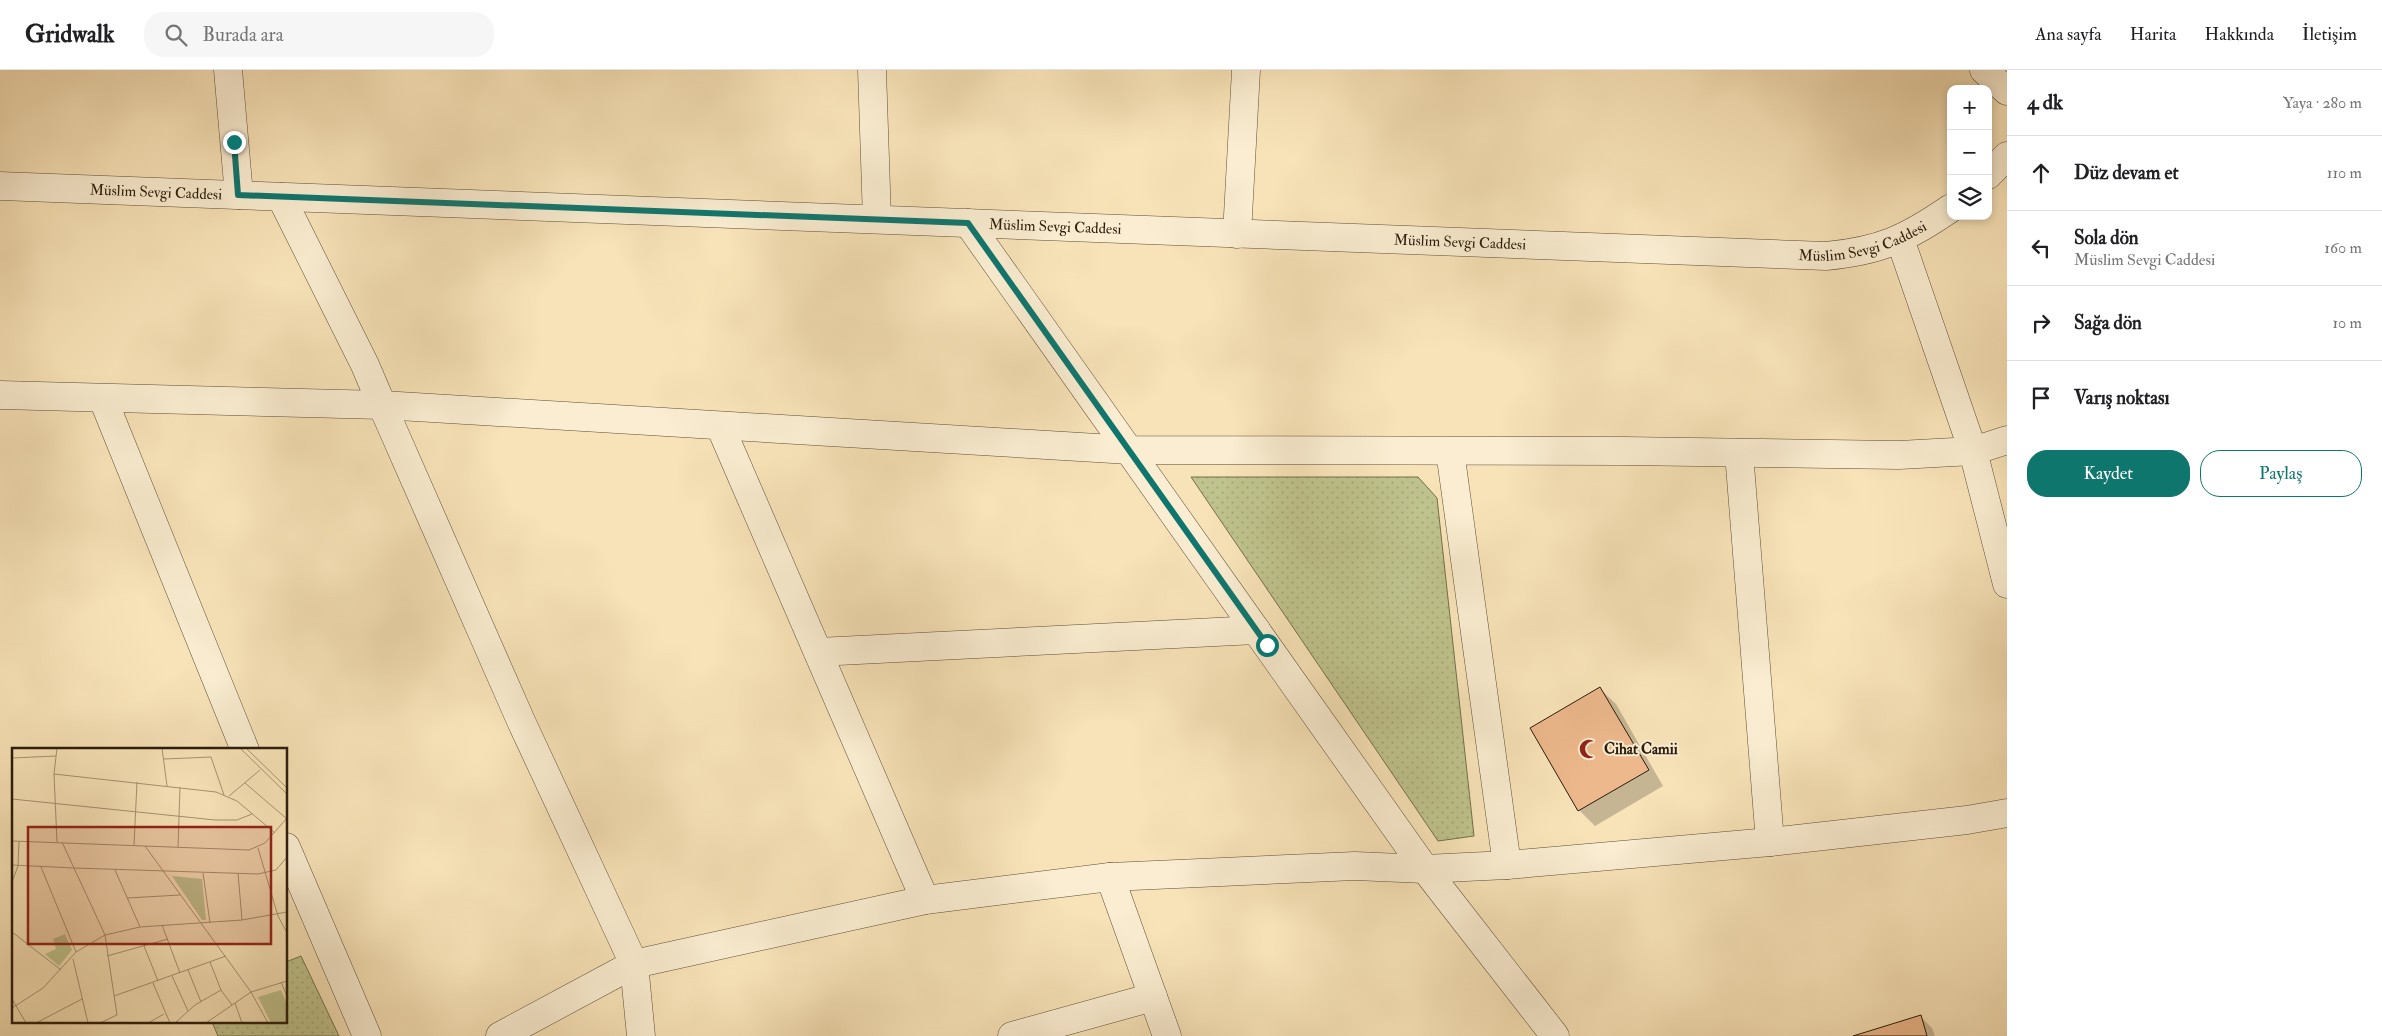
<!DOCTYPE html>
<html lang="tr">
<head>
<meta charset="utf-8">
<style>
  :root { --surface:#fff; --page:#f6f6f6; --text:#202124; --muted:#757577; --line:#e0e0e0; --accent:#0f766e }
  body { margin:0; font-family:"IM FELL Double Pica",serif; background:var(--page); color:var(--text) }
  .controls { position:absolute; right:15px; top:15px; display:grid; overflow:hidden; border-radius:10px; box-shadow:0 2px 8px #0003 }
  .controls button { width:45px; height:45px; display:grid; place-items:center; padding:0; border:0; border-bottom:1px solid var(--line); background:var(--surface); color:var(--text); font:25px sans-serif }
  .stop { position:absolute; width:15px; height:15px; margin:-11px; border:4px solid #0f766e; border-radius:50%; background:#fff }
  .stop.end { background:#0f766e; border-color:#fff; box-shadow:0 1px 5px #0008 }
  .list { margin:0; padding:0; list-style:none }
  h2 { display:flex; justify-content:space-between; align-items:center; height:65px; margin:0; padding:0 20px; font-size:21px }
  h2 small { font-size:16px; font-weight:400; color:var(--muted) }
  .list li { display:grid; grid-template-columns:32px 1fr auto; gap:15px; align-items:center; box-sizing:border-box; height:75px; padding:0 20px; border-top:1px solid var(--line) }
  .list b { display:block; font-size:19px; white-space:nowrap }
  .list p { margin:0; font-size:16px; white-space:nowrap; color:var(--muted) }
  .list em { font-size:16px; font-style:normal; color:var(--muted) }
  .actions { display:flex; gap:10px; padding:15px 20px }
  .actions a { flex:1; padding:11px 0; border:1px solid var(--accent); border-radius:20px; text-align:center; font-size:18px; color:var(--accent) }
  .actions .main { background:var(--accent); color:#fff }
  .icon { flex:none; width:28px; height:28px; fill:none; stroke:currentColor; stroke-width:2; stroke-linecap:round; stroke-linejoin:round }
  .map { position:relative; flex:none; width:2007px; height:966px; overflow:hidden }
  header { display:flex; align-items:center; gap:30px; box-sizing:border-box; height:70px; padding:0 25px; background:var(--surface); border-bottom:1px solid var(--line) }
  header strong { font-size:24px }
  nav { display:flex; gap:28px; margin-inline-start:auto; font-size:18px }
  .search { width:350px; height:45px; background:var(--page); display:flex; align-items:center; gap:12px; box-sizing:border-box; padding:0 18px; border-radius:20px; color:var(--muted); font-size:19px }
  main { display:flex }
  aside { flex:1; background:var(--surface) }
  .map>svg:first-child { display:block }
  .park { fill:url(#park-dots); stroke:#74704c }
  .shadow { fill:#0003 }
  .building { fill:#ecb88c; stroke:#2a1c0c }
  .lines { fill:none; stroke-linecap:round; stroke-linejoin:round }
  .minor-casing { stroke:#5e4e37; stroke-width:29 }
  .minor { stroke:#faedd1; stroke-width:28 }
  .route { stroke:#0f766e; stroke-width:6 }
  .labels { text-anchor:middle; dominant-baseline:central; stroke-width:4; stroke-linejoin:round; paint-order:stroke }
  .street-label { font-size:15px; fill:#2a1c0c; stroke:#faedd1 }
  .poi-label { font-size:15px; font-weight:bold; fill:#2a1c0c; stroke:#faedd1; text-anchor:start }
  .inset-road { fill:none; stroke:#a69373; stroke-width:1 }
  .view { fill:#8f2418; fill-opacity:0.15; stroke:#8f2418; stroke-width:2.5 }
  .inset-edge { fill:none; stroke:#2a1c0c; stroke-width:2.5 }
</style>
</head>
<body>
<header>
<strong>Gridwalk</strong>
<div class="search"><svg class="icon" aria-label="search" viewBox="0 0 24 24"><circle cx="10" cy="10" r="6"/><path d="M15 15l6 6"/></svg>Burada ara</div>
<nav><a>Ana sayfa</a><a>Harita</a><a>Hakkında</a><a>İletişim</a></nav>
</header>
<main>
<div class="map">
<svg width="2007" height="966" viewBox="0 0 2007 966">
  <defs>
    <pattern id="park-dots" width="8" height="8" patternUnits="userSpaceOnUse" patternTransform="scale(1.25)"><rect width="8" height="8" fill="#bfc38d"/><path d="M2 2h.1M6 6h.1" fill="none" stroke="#a4a778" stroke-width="1.8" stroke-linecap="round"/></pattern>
  </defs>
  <rect width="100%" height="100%" fill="#f8e3b8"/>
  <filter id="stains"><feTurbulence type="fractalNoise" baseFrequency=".004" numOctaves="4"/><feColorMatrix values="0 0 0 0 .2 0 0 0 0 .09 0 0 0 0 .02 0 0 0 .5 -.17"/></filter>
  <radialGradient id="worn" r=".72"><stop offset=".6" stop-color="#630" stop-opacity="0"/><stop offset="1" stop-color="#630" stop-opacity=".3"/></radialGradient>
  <path class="park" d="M 1191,407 L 1418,407 L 1437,428 L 1474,766 L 1438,771 Z
    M 301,886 L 339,966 L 218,966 L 212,952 L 286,952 L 286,892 Z"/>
  <path class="shadow" d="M 1600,619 L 1616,634 L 1663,716 L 1595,756 L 1579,740 Z
    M 1920,946 L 1932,958 L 1935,966 L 1857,966 Z"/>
  <path class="building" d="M 1600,617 L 1649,700 L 1578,741 L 1530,658 Z
    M 1921,945 L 1927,966 L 1853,966 Z"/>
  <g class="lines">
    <defs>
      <g id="minor">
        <path d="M 228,0 L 239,125"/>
        <path d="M 872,0 L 877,149"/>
        <path d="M 1984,0 L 2007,21"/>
        <path d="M 1988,105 L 2007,86"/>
        <path id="s1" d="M 0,116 L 1826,186 C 1880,181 1906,169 1951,138"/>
        <path d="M 968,153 L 1425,799 L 1555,966"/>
        <path d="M 1237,164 L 1246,0"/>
        <path d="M 1900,169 L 1973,381 L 2007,514"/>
        <path d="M 0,325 L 382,335 L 365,295 L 281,127"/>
        <path d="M 103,329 L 245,680"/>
        <path d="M 720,356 L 925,830"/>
        <path d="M 1450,381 L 1507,795"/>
        <path d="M 1739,383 L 1770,772"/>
        <path d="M 818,582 L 1256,560"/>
        <path d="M 286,777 L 367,966"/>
        <path d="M 1110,807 L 1167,966"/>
        <path d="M 500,966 L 634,894 L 925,830 L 1110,807 L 1355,796 L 1425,799 L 1507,795 L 1770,772 L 1967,750 L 2007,743"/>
        <path d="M 641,966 L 634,894 L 521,651 L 382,335 L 1130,380 L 1624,381 L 1899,385 L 1973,381 L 2007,370"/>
        <path d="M 1012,966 L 1153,927"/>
      </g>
    </defs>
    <use href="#minor" class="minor-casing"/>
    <use href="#minor" class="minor"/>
  </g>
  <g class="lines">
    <path class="route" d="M 234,72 L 238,125 L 968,153 L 1267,575"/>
  </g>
  <defs>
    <symbol id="mosque-bare" viewBox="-9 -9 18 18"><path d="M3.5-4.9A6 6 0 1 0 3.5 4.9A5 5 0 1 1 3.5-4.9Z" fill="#8f2418" stroke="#faedd1" stroke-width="2.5" paint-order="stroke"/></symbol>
  </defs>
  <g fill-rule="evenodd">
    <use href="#mosque-bare" x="1575" y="665" width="28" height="28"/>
  </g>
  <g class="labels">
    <g class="street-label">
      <text stroke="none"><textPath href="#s1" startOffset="156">Müslim Sevgi Caddesi</textPath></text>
      <text stroke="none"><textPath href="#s1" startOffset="1056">Müslim Sevgi Caddesi</textPath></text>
      <text stroke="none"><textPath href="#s1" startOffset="1866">Müslim Sevgi Caddesi</textPath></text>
      <text stroke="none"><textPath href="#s1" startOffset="1461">Müslim Sevgi Caddesi</textPath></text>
    </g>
    <g class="poi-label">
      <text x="1604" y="679">Cihat Camii</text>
    </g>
  </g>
  <g transform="translate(12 678)">
    <rect width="275" height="275" fill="#f8e3b8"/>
    <path d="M 160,128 L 190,131 L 194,172 L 190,172 ZM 53,186 L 60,202 L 47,218 L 33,206 L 44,201 L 41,191 ZM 269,242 L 275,256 L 275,275 L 259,275 L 246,249 Z" fill="#bfc38d"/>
    <path class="inset-road" d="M 150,0 L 155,38M 228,0 L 275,46M 234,0 L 275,40M 0,10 L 44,8M 152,11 L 199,9 L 212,47M 42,26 L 204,44 L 225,53 L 263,85M 233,35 L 275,71M 217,48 L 248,22M 0,51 L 203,72 L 225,72 L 240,66M 0,93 L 237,102 L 253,95 L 275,70M 45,94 L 42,26 L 45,0M 122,97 L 125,34M 133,98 L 239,244 L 256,275M 166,99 L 168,39M 246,100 L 266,168 L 275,185M 0,117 L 62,120 L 50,94M 29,119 L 64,204M 103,122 L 128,179M 191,125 L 198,175M 226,125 L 230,172M 0,134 L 6,118 L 7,93M 115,150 L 168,147M 150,177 L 168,225M 0,184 L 49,222M 132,198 L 146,233M 95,208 L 156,191M 61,211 L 76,275M 198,214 L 209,242 L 220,257M 176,222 L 189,254M 160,228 L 176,263M 269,234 L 275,248M 141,235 L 158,275M 102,248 L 214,208M 0,251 L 14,275M 223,255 L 230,275M 0,260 L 31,240 L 64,204 L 93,187 L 128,179 L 230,172 L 275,164M 24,275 L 70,251M 88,275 L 105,267 L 93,187 L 62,120 L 246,126 L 264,122 L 275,109M 136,275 L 152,266M 163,275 L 183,257 L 209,242M 194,275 L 239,244 L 275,233"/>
    <path class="view" d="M 16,79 L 259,79 L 259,196 L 16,196 Z"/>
    <rect width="275" height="275" class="inset-edge"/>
  </g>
  <rect width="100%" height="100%" filter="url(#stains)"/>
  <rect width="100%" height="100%" fill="url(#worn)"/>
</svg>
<div class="controls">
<button>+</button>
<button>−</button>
<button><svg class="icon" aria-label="layers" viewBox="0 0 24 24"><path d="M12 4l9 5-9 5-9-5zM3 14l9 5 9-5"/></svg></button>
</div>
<div class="stop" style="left:1267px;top:575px"></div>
<div class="stop end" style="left:234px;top:72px"></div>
</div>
<aside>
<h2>4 dk<small>Yaya · 280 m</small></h2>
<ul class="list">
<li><svg class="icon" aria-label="ahead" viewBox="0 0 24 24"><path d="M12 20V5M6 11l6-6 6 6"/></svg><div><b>Düz devam et</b></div><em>110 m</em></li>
<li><svg class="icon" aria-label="left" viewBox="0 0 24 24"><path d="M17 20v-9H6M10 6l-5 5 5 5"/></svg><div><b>Sola dön</b><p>Müslim Sevgi Caddesi</p></div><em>160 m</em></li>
<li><svg class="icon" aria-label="right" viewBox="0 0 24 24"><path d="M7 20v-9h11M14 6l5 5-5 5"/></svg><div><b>Sağa dön</b></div><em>10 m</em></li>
<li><svg class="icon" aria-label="arrive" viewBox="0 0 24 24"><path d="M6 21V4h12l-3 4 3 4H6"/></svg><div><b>Varış noktası</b></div></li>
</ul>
<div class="actions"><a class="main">Kaydet</a><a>Paylaş</a></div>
</aside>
</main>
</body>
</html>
